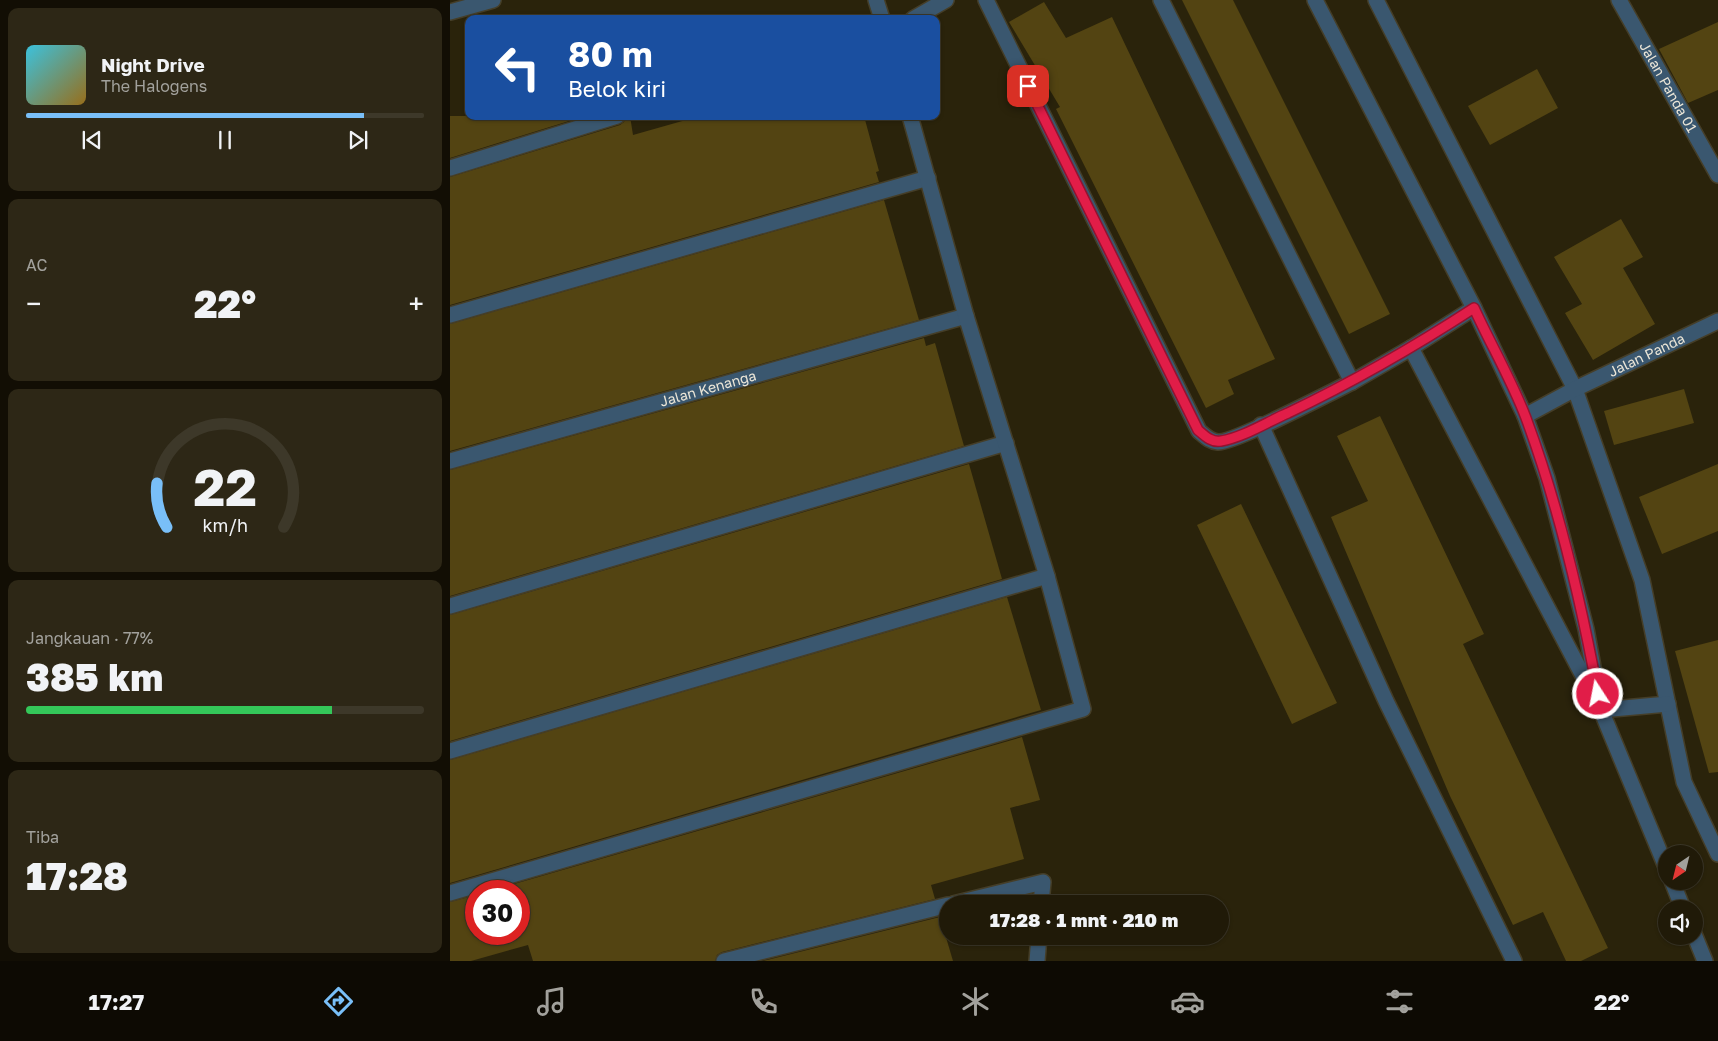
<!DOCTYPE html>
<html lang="id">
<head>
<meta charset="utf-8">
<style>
  body { margin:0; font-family:"Golos Text",sans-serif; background:#2d2716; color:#f1f3f6; height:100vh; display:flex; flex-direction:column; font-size:19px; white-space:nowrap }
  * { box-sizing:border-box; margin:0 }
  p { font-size:16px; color:#a2a19c }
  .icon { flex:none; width:28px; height:28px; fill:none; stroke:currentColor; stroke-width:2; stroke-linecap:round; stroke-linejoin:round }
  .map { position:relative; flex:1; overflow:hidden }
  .side { display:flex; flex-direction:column; gap:8px; padding:8px; background:#120e04; width:450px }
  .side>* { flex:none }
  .banner { position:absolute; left:15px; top:15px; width:475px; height:105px; border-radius:10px; box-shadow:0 1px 4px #0004,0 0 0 1px #3d3829; background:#1a4fa0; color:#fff; overflow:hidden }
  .needle { width:32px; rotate:215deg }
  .fabs { position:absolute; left:1208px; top:845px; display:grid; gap:10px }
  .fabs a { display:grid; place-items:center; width:45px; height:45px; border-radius:50%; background:#201a08; box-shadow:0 1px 4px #0004,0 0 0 1px #3d3829; font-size:25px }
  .speed { position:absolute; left:15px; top:880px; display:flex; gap:10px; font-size:25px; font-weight:700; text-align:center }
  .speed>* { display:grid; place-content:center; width:65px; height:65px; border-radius:50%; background:#201a08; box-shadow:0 1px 4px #0004,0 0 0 1px #3d3829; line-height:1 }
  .speed .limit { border:8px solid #d22; background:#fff; color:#111 }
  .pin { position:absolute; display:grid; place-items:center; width:42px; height:42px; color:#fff; margin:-21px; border-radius:10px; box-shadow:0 2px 8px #0006 }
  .me { position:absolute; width:55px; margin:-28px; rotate:349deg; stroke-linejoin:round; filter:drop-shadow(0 0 4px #0008) }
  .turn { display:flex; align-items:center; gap:18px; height:105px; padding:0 20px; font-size:22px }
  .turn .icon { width:65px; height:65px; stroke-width:2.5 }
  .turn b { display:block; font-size:35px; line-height:42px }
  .big { font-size:38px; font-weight:800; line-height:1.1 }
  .side .card { flex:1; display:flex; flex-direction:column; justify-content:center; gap:8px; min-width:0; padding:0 18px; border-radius:10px; background:#2d2716 }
  .side .dial { align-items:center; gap:0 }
  .dial svg { height:130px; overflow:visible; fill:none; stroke:#3d3829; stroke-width:7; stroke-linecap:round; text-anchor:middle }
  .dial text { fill:#f1f3f6; stroke:none }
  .song { display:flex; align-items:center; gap:15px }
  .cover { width:60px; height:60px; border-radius:8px; background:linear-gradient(135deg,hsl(190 70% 55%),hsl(40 70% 35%)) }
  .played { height:5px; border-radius:2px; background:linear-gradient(90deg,#79bff8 85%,#3d3829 85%) }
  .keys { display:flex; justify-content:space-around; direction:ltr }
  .heat { display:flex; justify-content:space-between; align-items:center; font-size:28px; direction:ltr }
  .charge { height:8px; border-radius:4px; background:linear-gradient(90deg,#34c759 77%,#3d3829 0) }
  .trip { position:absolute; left:489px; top:895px; width:290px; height:50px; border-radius:25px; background:#201a08; box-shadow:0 1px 4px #0004,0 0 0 1px #3d3829; font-weight:800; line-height:50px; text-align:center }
  .tabs { display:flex; height:80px; justify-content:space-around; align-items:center; background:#0d0a03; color:#a2a19c }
  .tabs .icon { width:35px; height:35px }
  .tabs .selected { color:#79bff8 }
  .tabs b { font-size:22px; color:#f1f3f6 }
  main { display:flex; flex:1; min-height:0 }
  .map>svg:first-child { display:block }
</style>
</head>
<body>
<main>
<section class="side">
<div class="card">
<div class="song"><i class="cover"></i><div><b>Night Drive</b><p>The Halogens</p></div></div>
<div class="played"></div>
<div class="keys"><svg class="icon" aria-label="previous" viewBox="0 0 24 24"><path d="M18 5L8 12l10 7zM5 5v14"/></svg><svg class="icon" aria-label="pause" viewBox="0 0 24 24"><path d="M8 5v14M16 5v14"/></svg><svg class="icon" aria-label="next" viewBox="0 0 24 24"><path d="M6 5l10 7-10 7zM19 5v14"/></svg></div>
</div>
<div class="card"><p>AC</p>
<div class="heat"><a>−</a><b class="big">22°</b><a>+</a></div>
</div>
<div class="card dial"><svg viewBox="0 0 100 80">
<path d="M14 69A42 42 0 1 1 86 69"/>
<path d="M14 69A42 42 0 0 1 8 42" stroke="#79bff8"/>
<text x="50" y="56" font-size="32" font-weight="700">22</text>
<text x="50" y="72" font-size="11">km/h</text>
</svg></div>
<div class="card"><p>Jangkauan · 77%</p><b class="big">385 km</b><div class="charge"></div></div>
<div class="card"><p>Tiba</p><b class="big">17:28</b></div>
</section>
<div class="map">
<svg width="1268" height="961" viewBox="0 0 1268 961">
  <rect width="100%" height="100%" fill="#2a230b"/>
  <!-- building -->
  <g fill="#534412">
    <path d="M732,0H783L940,314L899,334Z"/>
    <path d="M594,2L616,38L662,17L825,359L778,380L784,394L756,408L606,109L610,107L559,22Z"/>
    <path d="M1268,22V90L1238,103L1209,49Z"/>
    <path d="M1087,69L1108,108L1040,145L1018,106Z"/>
    <path d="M0,116H135L0,158Z"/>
    <path d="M176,116H180L183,135L250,116H414L429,171L426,172L429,182L0,305V177L170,125L174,122Z"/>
    <path d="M434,200L469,320L0,451V324Z"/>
    <path d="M1171,219L1193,257L1173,268L1205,324L1143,360L1115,313L1132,304L1104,257Z"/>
    <path d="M474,338L476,346L485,343L514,446L0,596V470Z"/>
    <path d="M1234,389L1244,423L1164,445L1154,411Z"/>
    <path d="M930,416L1034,634L1013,644L1158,948L1131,961H1116L1093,912L1063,925L1000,796L881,517L918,501L887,436Z"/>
    <path d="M519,464L552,579L0,741V615Z"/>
    <path d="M1268,464V531L1212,554L1189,497Z"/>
    <path d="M791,504L887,703L842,724L747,525Z"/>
    <path d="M557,597L591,710L0,883V760Z"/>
    <path d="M1268,640V772L1259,773L1225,651Z"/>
    <path d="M572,737L590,800L560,808L574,859L481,885L485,899L272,952L267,955L265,961H83L78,945L21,961H0V902L26,895V934H69V891H40Z"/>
    <path d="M490,917L503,961H313Z"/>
  </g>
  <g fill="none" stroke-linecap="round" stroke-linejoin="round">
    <!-- minor casing -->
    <g stroke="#453e28" stroke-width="18">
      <g id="minor">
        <path d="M426,0L432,19"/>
        <path d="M536,0L749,431C755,436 759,441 768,442C784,443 881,392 902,382L711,0"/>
        <path d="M865,0L1024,308L1075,416L1097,478L1136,629L1151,710L1216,867"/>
        <path d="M926,0L1125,389L1192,580L1234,782L1268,854"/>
        <path id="s1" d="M1169,0L1268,175"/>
        <path d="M0,12L43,0"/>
        <path d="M463,19L496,0"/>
        <path d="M0,168L167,116"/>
        <path d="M0,315L478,178"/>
        <path d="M961,348L1151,710L1218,704"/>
        <path d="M902,382L961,348L1024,308"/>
        <path id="s2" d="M1075,416L1125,389L1268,321"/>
        <path d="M811,425L936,701L1064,961"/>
        <path id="s3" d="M0,461L516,316"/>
        <path d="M0,606L556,443"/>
        <path d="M0,751L597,576"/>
        <path d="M1222,881L1233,909"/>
        <path d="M0,893L633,709L597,576L516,316L460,116"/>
        <path d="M503,904L593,882L591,904"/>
        <path d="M1244,934L1255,961"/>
        <path d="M274,961L498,905"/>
        <path d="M587,961L589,936"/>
      </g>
    </g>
    <!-- minor -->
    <use href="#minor" stroke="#3a576f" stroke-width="15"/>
  </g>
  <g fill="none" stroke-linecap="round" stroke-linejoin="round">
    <!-- route casing -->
    <g stroke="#92132f" stroke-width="12">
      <path id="route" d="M578,86L748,430C755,436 762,443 771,441C794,437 817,422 838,413C903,382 964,347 1024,308C1041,345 1062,381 1076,418C1109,507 1131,601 1148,694"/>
    </g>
    <!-- route -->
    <use href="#route" stroke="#e11d48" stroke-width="9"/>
  </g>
  <g text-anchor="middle" stroke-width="5" stroke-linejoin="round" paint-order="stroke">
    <!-- street labels -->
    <g font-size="14" fill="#ebe6d8" stroke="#201903">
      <text dy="5" stroke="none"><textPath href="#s1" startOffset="100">Jalan Panda 01</textPath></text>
      <text dy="5" stroke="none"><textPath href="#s2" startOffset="136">Jalan Panda</textPath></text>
      <text dy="5" stroke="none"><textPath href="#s3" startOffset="268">Jalan Kenanga</textPath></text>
    </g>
  </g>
</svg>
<div class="fabs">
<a><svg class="needle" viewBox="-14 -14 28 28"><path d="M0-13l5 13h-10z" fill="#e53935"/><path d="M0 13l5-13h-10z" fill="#a2a19c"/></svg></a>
<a><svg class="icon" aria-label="sound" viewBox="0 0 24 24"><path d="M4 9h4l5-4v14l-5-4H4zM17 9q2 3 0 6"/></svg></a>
</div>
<div class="speed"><div class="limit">30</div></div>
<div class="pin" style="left:578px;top:86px;background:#d93025"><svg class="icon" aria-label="arrive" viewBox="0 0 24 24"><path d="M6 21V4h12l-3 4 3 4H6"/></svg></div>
<svg class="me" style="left:1148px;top:694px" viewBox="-20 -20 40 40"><circle r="17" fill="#e11d48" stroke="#fff" stroke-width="3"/><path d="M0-11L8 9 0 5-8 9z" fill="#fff"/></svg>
<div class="trip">17:28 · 1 mnt · 210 m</div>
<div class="banner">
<div class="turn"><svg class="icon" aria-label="left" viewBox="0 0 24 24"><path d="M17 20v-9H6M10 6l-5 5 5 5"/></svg><div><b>80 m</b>Belok kiri</div></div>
</div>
</div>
</main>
<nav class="tabs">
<b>17:27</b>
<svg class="icon selected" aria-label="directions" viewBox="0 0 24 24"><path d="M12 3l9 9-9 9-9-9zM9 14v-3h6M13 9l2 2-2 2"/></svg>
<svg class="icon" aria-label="music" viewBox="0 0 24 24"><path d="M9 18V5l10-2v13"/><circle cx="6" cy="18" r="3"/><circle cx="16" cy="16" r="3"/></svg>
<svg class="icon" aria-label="phone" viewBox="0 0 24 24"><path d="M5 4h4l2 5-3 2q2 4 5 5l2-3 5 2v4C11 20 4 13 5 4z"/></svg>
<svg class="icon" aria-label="climate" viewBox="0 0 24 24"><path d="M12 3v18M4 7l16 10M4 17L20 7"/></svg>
<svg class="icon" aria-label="car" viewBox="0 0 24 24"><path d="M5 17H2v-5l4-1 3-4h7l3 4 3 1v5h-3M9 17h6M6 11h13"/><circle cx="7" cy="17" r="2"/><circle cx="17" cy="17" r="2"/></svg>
<svg class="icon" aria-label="filters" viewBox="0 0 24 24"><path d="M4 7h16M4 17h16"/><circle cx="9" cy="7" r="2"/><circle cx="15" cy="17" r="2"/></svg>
<b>22°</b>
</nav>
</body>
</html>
